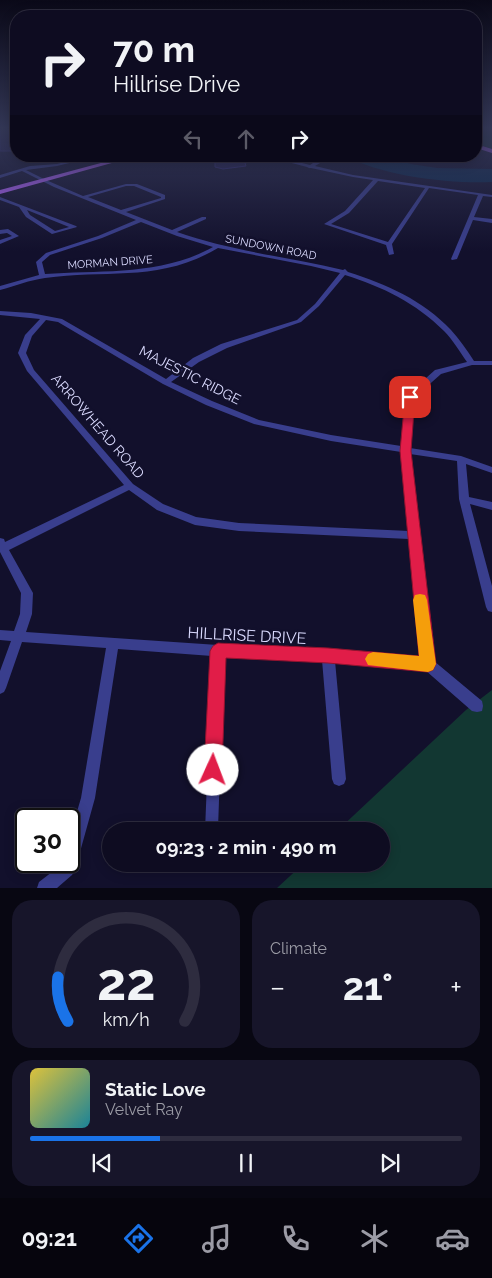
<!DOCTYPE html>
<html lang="en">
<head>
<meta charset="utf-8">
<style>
  body { margin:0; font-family:Raleway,sans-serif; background:#17152a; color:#f1f3f6; height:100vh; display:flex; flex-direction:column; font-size:19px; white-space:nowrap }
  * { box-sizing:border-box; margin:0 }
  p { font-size:16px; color:#9b9ba5 }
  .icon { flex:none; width:28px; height:28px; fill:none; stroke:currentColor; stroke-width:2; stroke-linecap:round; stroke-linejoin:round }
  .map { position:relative; height:888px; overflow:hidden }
  .sheet { display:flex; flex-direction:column; gap:12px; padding:12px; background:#080712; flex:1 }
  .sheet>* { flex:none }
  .hud { position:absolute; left:10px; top:10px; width:472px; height:152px; border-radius:20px; box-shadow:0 2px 12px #0003,0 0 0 1px #2e2c3f; background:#0e0c21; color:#f1f3f6; overflow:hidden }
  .speed { position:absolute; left:15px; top:808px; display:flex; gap:10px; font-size:25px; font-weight:700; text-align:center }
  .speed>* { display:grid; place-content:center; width:65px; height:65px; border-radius:50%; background:#0e0c21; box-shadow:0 2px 12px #0003,0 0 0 1px #2e2c3f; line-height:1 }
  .speed .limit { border:2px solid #111; border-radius:8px; background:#fff; color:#111 }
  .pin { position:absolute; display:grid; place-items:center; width:42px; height:42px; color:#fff; margin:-21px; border-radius:10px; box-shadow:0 2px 8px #0006 }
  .me { position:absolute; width:55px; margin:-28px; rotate:2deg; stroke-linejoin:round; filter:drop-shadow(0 0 4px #0008) }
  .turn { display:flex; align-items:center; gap:18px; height:105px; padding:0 20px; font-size:22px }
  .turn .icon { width:65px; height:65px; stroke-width:2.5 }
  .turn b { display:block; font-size:35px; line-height:42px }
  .lanes { display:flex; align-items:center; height:48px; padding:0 20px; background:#0003; justify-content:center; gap:25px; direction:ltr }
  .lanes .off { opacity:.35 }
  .big { font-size:38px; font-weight:700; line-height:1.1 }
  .sheet .tile { flex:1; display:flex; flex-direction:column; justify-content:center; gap:8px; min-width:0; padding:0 18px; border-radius:20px; background:#17152a }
  .sheet .dial { align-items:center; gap:0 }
  .dial svg { height:130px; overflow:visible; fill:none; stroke:#2e2c3f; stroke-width:7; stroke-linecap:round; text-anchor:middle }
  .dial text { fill:#f1f3f6; stroke:none }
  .song { display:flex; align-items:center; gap:15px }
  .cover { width:60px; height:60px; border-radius:8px; background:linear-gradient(135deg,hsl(50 70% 55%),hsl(190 70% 35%)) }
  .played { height:5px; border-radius:2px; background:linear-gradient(90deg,#1a73e8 30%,#2e2c3f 30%) }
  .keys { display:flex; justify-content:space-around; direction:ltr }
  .heat { display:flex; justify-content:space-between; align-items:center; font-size:28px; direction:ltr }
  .sheet .tiles { flex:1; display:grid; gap:12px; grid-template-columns:1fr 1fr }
  .tile:last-child { grid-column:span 2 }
  .trip { position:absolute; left:102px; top:822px; width:288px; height:50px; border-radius:25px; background:#0e0c21; box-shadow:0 2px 12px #0003,0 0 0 1px #2e2c3f; font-weight:700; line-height:50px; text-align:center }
  .menu { display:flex; height:80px; justify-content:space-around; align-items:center; background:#06050d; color:#9b9ba5 }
  .menu .icon { width:35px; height:35px }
  .menu .active { color:#1a73e8 }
  .menu b { font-size:22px; color:#f1f3f6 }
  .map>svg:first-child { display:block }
</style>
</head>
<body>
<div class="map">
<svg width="492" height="888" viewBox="0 0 492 888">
  <rect width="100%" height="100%" fill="#12102c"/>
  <!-- green -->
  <g fill="#123732">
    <path d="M476,127H492V149L476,143Z"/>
    <path d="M492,690V888H277L303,864H381V831H337L466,710Z"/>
  </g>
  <!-- water -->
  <path fill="#08284d" d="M345,156H386L411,164L437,168L492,169V182C449,184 383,176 345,156Z"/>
  <!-- building -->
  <g fill="#201b4e" stroke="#332c7b">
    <rect x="0" y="127" width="16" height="24"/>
    <path d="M215,156L247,157L250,162L245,163L246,166L223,169L215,167Z"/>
  </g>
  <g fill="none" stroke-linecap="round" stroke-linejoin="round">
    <!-- minor -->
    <g fill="#393e8d" fill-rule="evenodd">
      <path d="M89,156H98L57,166L26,170L46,180L83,196L126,184H137L165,195V199L126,212L172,230L202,217H206V219L177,232C231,251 288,257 343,270L345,269L348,272C386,284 423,300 451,330C459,339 467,350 474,361H492V365H472L441,374L414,398L410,448L461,456L492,467V473L466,464L469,497L492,502V510L470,504L492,586V612L488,611L486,607L459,499L457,461L410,454L434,661L482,701L483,706L482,711L477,712L472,711L425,670L335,661L346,779L344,784L339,786L334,784L332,779L322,660L224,657L218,829L217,831H205L212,656L118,649L95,798L75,870L72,875L57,888H37L39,882L61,865L62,861H69V839L81,798L106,648L22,642L6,688L4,692L0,694V671L11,641L0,640V630L14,631L20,614L21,593L0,552V538L4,539L5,542L124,485L27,371L18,353L25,335L40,319L0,315V311L31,313L62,319L166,379L193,358L221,344L297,320L315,304L340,273L311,266L218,248C159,283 108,269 45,278C30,280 15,286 0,290V286L39,275L36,262L46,253L98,236L136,220L54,187L22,171L0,178V175L30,166L57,164ZM126,186H134L161,197V198L121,210L88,197ZM141,222L177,236L213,247C161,276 101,270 45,274L42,262L50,255L102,238ZM345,275C383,287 416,303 444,331C453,340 460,352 467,362L435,370L407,395L401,446L331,435L259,420L212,401L171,382L199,362L227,348L301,322L319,306ZM46,320L58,322L163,384L206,405L254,424L331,441L401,452L409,531L239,523L196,517L163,504L133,484L34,370L26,353L32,336ZM129,490L157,510L195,525L239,531L409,539L421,658L328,649L218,645L26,632L32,614L33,593L9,550Z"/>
      <path d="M265,156H274L310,165L316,161L318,156H322L320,163L315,166L353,175L492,195V197L483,196L474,217L492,219V223L473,220L457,259L452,260L451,259L478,195L429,188L392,244L394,254L389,255L386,245L324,224L345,211L373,180L353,177L311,168H309L307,167ZM378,181L425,188L388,242L331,224L349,213Z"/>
      <path d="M0,197L76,226L77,227L52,234L26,217L19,207L0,200ZM27,210L69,227L55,231L30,215Z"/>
      <path d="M8,229L19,236L0,244V240L12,236L7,233L0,234V230Z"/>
    </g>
    <!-- major -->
    <g fill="#b462ff" fill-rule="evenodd">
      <path d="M476,144L492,149V153L476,148Z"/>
      <path d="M127,156H137L0,194V190Z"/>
    </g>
  </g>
  <!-- sky -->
  <linearGradient id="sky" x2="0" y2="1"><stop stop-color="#0a0918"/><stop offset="0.51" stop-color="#333756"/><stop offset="1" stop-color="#333756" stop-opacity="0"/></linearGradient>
  <rect width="492" height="251" fill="url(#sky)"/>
  <!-- route -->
  <path fill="#e11d48" stroke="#92132f" d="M410,394L415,397L411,451L436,664L433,670L428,672L328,663L226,658L222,770L220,776L213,779L207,776L204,770L210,651L213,646L218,643L328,648L419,656L400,451L405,397Z"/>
  <!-- slow -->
  <path fill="#f59e0b" d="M420,594L425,595L427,600L436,664L433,670L428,672L368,665L365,659L368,654L373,652L419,656L413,600L415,595Z"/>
  <g text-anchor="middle" stroke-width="5" stroke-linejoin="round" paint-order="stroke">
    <!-- far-street labels -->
    <g font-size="11" fill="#dbdbff" stroke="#12102c">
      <text transform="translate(271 247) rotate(11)" y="4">SUNDOWN ROAD</text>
      <text transform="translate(110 262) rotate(-4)" y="4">MORMAN DRIVE</text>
    </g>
    <!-- street labels -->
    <g font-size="14" fill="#dbdbff" stroke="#12102c">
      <text transform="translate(190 375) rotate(27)" y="5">MAJESTIC RIDGE</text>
      <text transform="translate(98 426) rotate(49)" y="5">ARROWHEAD ROAD</text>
    </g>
    <!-- near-street labels -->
    <g font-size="16" fill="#dbdbff" stroke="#12102c">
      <text transform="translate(247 635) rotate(3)" y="6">HILLRISE DRIVE</text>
    </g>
  </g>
</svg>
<div class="speed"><div class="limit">30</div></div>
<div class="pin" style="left:410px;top:397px;background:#d93025"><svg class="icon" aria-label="arrive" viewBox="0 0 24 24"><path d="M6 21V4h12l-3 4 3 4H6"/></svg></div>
<svg class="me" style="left:213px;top:770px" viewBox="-20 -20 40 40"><circle r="19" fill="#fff"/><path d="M0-13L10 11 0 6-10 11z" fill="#e11d48"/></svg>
<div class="trip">09:23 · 2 min · 490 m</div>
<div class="hud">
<div class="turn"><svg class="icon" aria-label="right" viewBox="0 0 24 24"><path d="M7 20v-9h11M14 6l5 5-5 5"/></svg><div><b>70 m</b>Hillrise Drive</div></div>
<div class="lanes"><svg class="icon off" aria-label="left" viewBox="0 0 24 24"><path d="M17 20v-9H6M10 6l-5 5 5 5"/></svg><svg class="icon off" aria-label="ahead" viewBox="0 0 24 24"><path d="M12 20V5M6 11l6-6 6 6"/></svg><svg class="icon" aria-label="right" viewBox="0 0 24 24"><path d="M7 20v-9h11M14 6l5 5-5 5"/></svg></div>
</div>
</div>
<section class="sheet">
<div class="tiles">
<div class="tile dial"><svg viewBox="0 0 100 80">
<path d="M14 69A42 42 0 1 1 86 69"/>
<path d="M14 69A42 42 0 0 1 8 42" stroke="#1a73e8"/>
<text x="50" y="56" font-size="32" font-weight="700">22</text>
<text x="50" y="72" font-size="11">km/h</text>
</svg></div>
<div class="tile"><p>Climate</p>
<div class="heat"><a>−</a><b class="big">21°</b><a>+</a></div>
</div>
<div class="tile">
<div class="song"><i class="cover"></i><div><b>Static Love</b><p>Velvet Ray</p></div></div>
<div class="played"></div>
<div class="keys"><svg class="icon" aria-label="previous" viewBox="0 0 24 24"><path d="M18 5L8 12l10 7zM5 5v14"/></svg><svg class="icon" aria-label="pause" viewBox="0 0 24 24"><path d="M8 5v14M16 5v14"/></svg><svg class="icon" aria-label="next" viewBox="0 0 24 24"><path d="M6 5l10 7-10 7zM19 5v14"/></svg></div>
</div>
</div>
</section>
<nav class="menu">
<b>09:21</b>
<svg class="icon active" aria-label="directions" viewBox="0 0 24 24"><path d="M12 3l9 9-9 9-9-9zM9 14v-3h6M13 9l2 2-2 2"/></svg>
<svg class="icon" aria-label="music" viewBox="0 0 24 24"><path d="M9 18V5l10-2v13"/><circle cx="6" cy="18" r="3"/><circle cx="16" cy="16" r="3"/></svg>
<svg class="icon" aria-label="phone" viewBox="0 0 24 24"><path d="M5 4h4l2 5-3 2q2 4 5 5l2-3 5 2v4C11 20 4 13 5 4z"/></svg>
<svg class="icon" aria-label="climate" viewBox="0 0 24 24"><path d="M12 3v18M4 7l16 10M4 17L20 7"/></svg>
<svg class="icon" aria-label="car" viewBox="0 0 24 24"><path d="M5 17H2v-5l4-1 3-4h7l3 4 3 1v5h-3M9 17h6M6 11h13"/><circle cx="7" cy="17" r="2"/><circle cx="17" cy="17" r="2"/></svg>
</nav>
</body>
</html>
